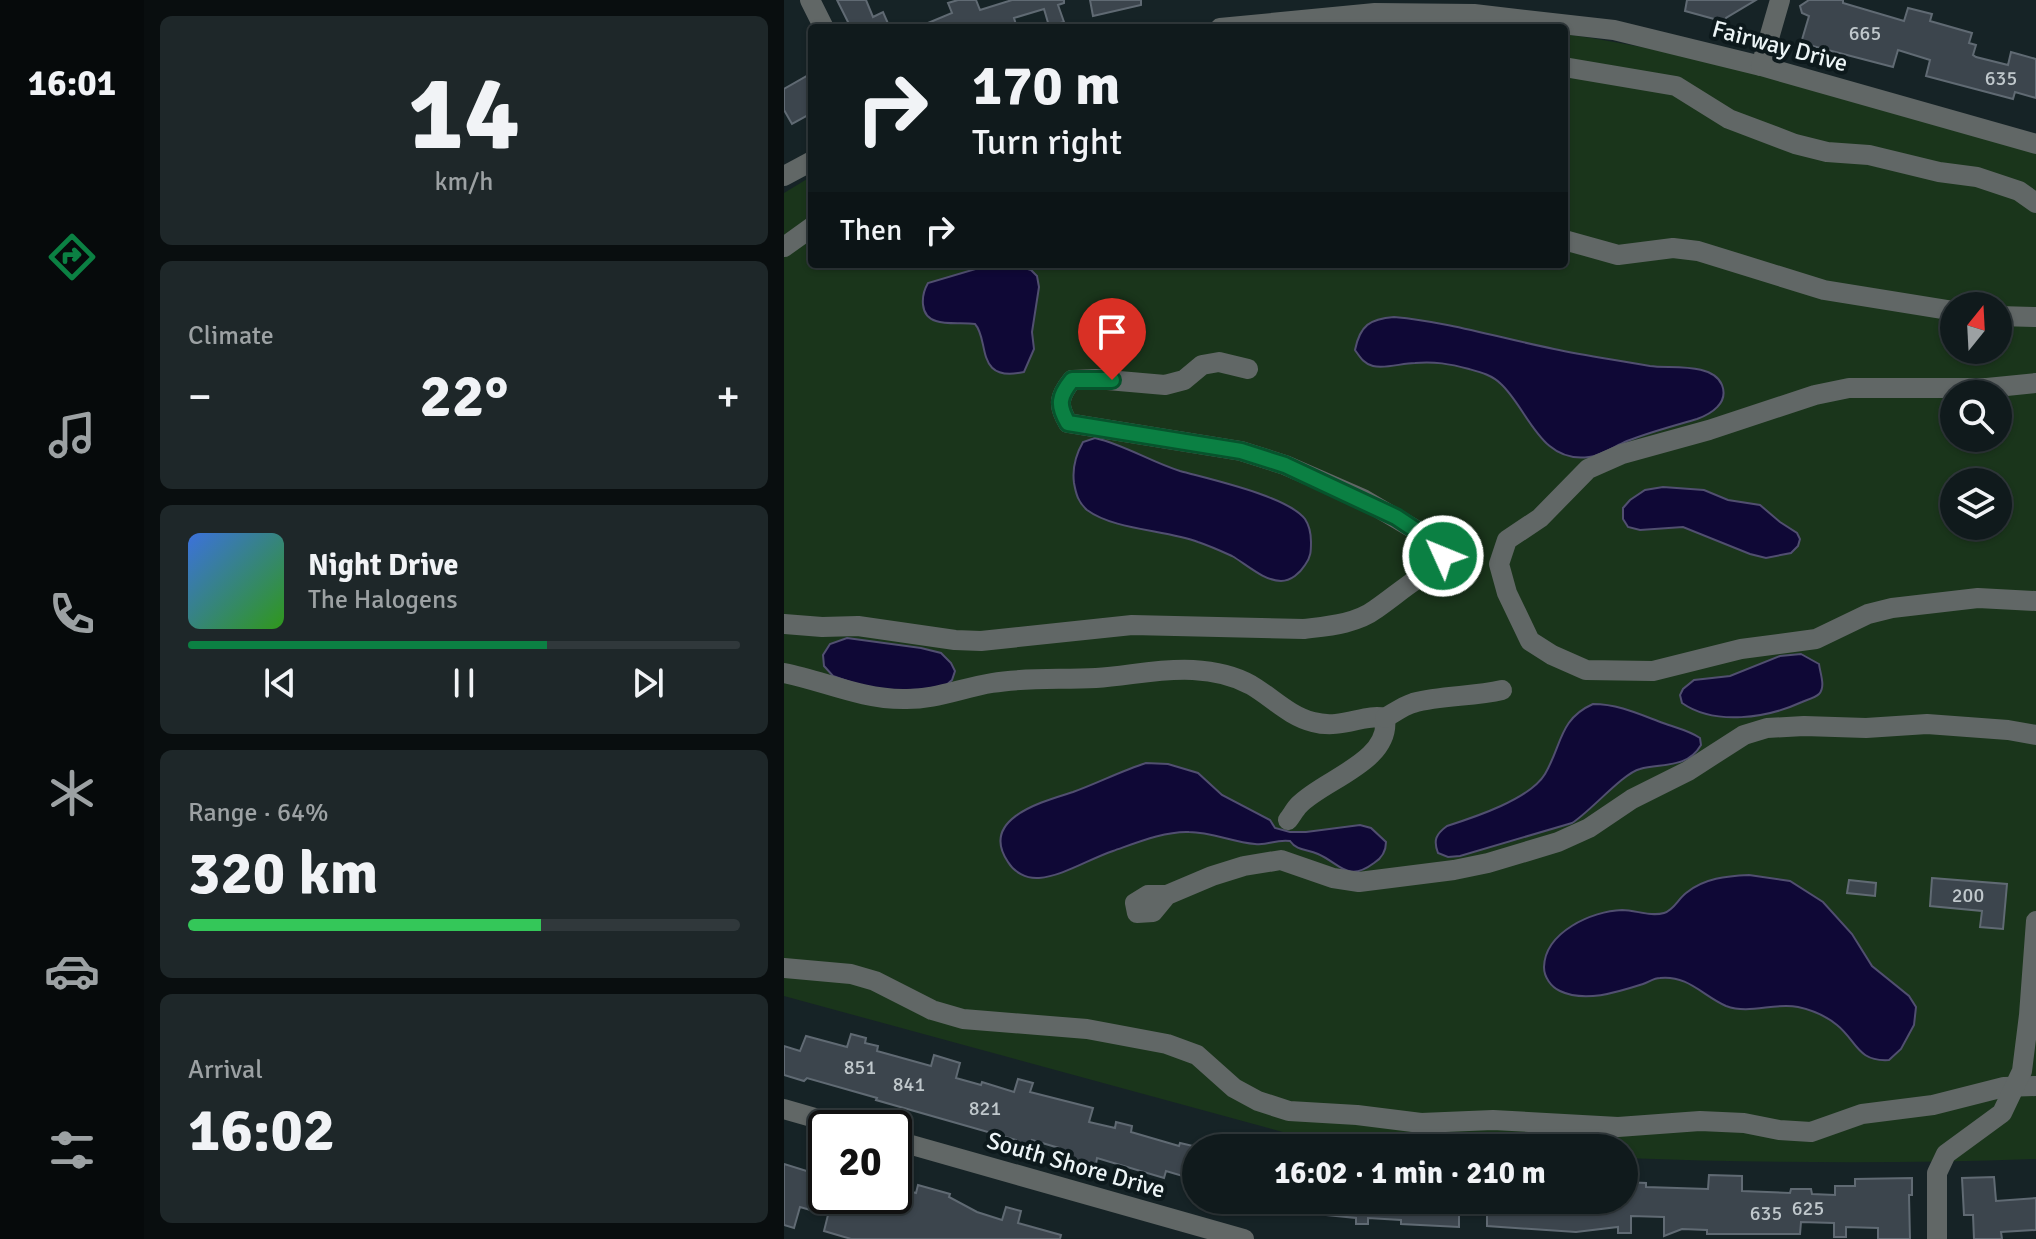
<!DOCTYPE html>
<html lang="en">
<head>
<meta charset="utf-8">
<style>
  body { margin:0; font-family:Signika,sans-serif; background:#1e2729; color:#f1f3f6; height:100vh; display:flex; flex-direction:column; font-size:30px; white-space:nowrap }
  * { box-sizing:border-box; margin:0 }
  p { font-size:26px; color:#9ca1a3 }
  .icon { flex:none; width:44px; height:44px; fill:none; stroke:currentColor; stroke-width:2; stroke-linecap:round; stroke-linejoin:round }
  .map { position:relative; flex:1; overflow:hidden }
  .panel { display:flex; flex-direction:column; gap:16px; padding:16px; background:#090e0f; width:640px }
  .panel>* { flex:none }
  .hud { position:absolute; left:24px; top:24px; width:760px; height:244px; border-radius:8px; box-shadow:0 2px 6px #0004,0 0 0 2px #30383b; background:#101a1c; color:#f1f3f6; overflow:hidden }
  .needle { width:52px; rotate:18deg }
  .buttons { position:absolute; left:1156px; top:292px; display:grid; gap:16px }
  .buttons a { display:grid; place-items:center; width:72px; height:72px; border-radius:50%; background:#101a1c; box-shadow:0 2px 6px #0004,0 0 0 2px #30383b; font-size:40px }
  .speed { position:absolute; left:24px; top:1110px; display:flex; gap:16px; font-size:40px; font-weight:700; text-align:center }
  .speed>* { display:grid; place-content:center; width:104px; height:104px; border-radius:50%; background:#101a1c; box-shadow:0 2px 6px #0004,0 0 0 2px #30383b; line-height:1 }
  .speed .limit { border:4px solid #111; border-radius:12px; background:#fff; color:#111 }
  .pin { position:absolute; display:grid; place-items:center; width:68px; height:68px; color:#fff; margin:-82px -34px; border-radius:50% 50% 50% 0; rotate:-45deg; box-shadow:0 0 8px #0007 }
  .pin .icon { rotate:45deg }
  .me { position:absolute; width:88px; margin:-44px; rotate:314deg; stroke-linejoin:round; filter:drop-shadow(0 0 6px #0008) }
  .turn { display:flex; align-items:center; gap:28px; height:168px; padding:0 32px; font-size:36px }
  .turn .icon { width:104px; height:104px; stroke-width:2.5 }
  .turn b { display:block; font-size:56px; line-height:68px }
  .then { display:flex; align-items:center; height:76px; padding:0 32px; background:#0003; gap:16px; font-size:30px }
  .big { font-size:60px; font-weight:700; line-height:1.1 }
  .panel .card { flex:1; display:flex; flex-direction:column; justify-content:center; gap:12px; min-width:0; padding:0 28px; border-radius:12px; background:#1e2729 }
  .panel .dial { align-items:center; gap:0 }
  .dial b { font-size:104px; line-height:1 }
  .song { display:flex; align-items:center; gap:24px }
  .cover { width:96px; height:96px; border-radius:12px; background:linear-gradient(135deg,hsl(220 70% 55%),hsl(110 70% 35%)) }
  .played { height:8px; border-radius:4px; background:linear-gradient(90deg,#0b8043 65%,#30383b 65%) }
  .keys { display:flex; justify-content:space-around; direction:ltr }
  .heat { display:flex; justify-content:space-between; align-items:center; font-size:44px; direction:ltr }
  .charge { height:12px; border-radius:6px; background:linear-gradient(90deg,#34c759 64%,#30383b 0) }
  .trip { position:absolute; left:398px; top:1134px; width:456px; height:80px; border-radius:40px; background:#101a1c; box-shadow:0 2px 6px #0004,0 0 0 2px #30383b; font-weight:700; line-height:80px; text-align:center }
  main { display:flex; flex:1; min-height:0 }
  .dock { display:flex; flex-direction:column; width:144px; justify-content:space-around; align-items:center; background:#060a0b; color:#9ca1a3 }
  .dock .icon { width:56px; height:56px }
  .dock .active { color:#0b8043 }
  .dock b { font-size:36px; color:#f1f3f6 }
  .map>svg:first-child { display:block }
</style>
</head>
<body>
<main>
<nav class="dock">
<b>16:01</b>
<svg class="icon active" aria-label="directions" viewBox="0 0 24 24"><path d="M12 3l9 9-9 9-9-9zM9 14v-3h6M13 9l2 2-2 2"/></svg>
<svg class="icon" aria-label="music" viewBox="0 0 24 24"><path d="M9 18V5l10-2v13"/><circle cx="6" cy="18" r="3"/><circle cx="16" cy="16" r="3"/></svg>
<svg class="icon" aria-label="phone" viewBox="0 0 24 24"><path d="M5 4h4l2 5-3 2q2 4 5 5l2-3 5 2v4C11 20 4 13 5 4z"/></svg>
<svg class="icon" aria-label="climate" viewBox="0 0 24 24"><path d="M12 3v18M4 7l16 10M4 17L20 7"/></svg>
<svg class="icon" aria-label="car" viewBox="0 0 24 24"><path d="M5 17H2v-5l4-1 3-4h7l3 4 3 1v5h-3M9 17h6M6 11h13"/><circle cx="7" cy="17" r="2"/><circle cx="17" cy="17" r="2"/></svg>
<svg class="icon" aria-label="filters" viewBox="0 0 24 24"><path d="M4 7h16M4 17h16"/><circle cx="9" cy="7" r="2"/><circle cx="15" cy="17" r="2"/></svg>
</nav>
<section class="panel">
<div class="card dial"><b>14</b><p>km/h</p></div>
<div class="card"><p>Climate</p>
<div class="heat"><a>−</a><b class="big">22°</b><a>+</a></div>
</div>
<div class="card">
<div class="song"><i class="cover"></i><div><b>Night Drive</b><p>The Halogens</p></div></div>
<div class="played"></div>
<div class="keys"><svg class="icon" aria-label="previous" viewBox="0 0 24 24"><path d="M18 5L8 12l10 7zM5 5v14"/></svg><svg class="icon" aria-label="pause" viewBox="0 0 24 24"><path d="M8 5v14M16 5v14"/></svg><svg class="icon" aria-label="next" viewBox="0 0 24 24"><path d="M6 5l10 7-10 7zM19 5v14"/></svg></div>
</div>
<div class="card"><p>Range · 64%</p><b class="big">320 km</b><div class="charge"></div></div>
<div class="card"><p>Arrival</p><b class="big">16:02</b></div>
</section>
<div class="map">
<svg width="1252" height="1239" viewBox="0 0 1252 1239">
  <rect width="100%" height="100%" fill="#162326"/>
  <!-- green -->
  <path fill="#1a351b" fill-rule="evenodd" d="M780,34C940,56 1097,110 1252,153V1159C1115,1164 977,1163 840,1158V1148H654L521,1138L0,996V193L28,176V264H780ZM1170,306H1214V350H1170ZM1170,394H1214V438H1170ZM1170,482H1214V526H1170Z"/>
  <!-- water -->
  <g fill="#0f0836" stroke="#514f70" stroke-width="2">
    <path d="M205,265L237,267L247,270L253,276L255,287L248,332L250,349L240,372C190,383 206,340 191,324C179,322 164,325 152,321C135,316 137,295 144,283Z"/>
    <path d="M610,317C665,322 716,338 770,349C802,356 834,360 866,366C886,369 929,362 938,385C945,403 927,414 913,419C889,426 866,432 843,441C831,446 817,456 805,457C756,464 744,409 717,384C708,375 696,372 685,369C666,364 650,361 631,363C618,363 602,369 589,366C580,364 576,357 571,350C576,325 586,319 610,317Z"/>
    <path d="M311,438C341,445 367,462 396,471C425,479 503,496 521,519C525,525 527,534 527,542C527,551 527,557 521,565C516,573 507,581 497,581C480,581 462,564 448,556C437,551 426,546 414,542C382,530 330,530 303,510C294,502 292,494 290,483C288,468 291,456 299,442Z"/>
    <path d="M879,487L920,490L944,500L976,505L996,522L1013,533L1016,539L1014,546L1007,553L982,558L966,554L899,527L856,530L844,527L839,519V508L846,500L861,490Z"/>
    <path d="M63,638L137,648L157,653L167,663L171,671L168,680L159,688L94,692L49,676L40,666L39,655L46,644Z"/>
    <path d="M1017,654L1035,664C1036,673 1042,687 1035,694C1031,698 1022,700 1018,702C983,718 931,726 898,703L896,695L899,689L910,680L946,676L996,656Z"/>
    <path d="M809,704C834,704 855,714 879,723C892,728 904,730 916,738L917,745C903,769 878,763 856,769C839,773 806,812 788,823L676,856L664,857L654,853C649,840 652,834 663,826C691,817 746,799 761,774C778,745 775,719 809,704Z"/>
    <path d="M362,763L384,764L414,773L438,795L486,820L491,828L506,832H522L576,825L587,828L602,842C602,851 598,858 590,863C563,883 557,864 534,854C523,849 513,851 506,841C491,839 484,846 471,844C449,842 427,832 405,832C381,831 352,843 329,851C305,859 279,876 255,878C242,879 230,872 224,862C194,818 261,801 289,792C314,783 337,771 362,763Z"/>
    <path d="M965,875L1006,881L1039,902L1068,934L1088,966L1125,996L1132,1007L1130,1025L1117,1049L1105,1060C1073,1062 1073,1041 1053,1025C1042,1016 1028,1010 1014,1007C990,1002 966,1015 942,1006C919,996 904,975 876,978C870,978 865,982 859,984C834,992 801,1003 776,991C767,987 760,977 760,967C761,932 808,911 838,910C852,910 866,917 880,913C890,910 894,899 902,893C920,878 943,876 965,875Z"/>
  </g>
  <!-- building -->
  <g fill="#3c454d" stroke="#606a73" stroke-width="2">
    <path d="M53,0H82L89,17L99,12L106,28H63L66,26Z"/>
    <path d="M174,0H192L196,10L228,0H280V3L274,5L280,22L265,26L260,9L230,18L233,28H132L168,13L164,3Z"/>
    <path d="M306,0H357V5L309,16Z"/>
    <path d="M903,0H972L942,18L941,22L901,11Z"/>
    <path d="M1025,0H1059V3L1120,21L1124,8L1148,14L1146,21L1188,33L1185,43L1192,45L1189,55L1192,57L1224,65L1227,52L1252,59V98L1231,92L1229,99L1142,76L1146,60L1114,50L1109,67L1017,43L1025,16L1018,13L1016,6Z"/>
    <path d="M28,73V113L8,124L0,110V89Z"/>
    <path d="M1148,878L1223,884L1219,929L1196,927L1198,911L1146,906Z"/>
    <path d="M1065,880L1092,883L1091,896L1063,893Z"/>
    <path d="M67,1034L82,1038L81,1043L94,1046L93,1051L147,1066L150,1055L176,1063L172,1078L197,1085L198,1082L230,1092L234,1079L249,1083L246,1092L309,1108L305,1122L331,1128L332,1122L348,1126L347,1132L395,1146L396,1143L409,1146L408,1152L412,1153V1180L382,1171L380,1178L313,1158L312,1164L294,1160L273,1154L275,1148L248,1140L246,1147L232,1142V1140L92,1100L93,1098L23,1078L20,1081L0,1075V1046L16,1051L22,1036L63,1047Z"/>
    <path d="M0,1164L42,1177V1196H110V1187L132,1193L134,1185L166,1194L165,1197L193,1212L218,1220L222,1207L237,1211L234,1223L277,1235L276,1239H67L40,1231L44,1215L16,1207L10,1228L0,1225Z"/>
    <path d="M925,1175L958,1176V1191L1006,1193L1007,1189H1027L1028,1194L1051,1195V1186H1071V1179L1128,1178V1195H1125L1126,1239H1094V1228L1062,1227V1237H1050V1223L1017,1222L1016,1234H923V1230L898,1229L880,1236V1217L847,1216V1233H834V1227L792,1232L703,1226V1213H675V1227L617,1224V1220L584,1218V1224H572V1218L523,1213L524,1200H840V1182L862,1183V1187L924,1189Z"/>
    <path d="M1210,1177L1212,1201L1252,1198V1230L1217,1232L1218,1239H1190L1189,1215H1180L1178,1178Z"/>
  </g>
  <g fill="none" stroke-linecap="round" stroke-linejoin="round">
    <!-- minor -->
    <g stroke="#616766" stroke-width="20">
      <path d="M26,0L40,28"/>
      <path d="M436,28L591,13L690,14L830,30L977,66L1252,144"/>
      <path d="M977,66L996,0"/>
      <path d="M780,67L892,86L945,119L1011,144L1043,152L1085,155L1155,172L1193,177L1235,191L1252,203"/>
      <path d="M0,176L28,161"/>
      <path d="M780,240L834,255L889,248L914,251L1040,290L1170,311"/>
      <path d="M0,247L28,227"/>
      <path d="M1214,316L1252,317"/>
      <path d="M1252,383L1203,388H1065L1031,395L925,430L838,454L804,469L756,518L723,540L715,564L723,593L746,641L768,655L802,670L869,671L957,649L1032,639L1084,614L1108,608L1194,598L1252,601"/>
      <path d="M0,624L38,627L74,626L171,640L197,641L348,625L520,629C544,626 572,624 592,609C615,593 629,579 655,567L659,556L654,545L637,533L579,499L501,465L457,451L284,423C273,405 275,396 288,380L312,379L381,385L400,380L418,365L435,362L464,369"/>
      <path d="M0,673C40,681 77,699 119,699C151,700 177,688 208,683C243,677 277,680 312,678C344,676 376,668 409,670C429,671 449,675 467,685C489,698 505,716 529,722C558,730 581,713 601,718C607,762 540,779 515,805C511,809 508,815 504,820"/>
      <path d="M601,718C610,713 619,706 629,703C658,695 689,697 718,690"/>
      <path d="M383,895L369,912L353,913L351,903L364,895H383L428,876L460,866L497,860L549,878L575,882L670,870L704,863L774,842L805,828L848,799L904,771L960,735L983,728L1020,726L1082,728L1143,724L1224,730L1252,735"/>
      <path d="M0,968L67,974L91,981L148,1010L179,1019L303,1029L383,1044L413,1055L450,1088L474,1101L505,1111L573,1115L637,1123L709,1120L834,1127L916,1121L960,1123L995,1130L1027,1132L1078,1114L1149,1105L1220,1087L1252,1086"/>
      <path d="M0,1109L66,1128"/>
      <path d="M110,1140L460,1239"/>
      <path d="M1153,1239V1173L1162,1154L1218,1113L1238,1071L1245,1015L1252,921"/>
    </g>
  </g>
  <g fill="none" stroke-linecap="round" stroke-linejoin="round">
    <!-- route casing -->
    <g stroke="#07532c" stroke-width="20">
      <path id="route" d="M328,380H288C275,396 273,405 284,423L457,451L501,465L612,517L654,545L659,556"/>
    </g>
    <!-- route -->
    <use href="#route" stroke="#0b8043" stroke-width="14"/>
  </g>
  <g text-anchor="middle" stroke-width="8" stroke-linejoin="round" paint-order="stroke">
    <!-- number labels -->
    <g font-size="20" fill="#c0c8cc">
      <text x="1081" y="40">665</text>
      <text x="1217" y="85">635</text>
      <text x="1184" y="902">200</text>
      <text x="76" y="1074">851</text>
      <text x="125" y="1091">841</text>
      <text x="201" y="1115">821</text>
      <text x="1024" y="1215">625</text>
      <text x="982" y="1220">635</text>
    </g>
    <!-- street labels -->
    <g font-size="24" fill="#ecf4f6" stroke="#0d191c">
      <text transform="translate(996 46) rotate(15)" y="8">Fairway Drive</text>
      <text transform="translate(292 1165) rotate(16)" y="8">South Shore Drive</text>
    </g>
  </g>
</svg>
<div class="buttons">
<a><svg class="needle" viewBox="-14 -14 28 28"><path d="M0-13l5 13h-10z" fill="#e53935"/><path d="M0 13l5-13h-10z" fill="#9ca1a3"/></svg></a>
<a><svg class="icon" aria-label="search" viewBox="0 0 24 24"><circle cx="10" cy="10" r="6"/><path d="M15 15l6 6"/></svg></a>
<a><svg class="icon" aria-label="layers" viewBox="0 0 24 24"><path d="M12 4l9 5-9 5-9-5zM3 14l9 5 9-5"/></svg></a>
</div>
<div class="speed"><div class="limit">20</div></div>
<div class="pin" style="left:328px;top:380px;background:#d93025"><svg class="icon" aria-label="arrive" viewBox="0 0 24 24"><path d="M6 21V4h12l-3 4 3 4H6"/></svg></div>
<svg class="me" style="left:659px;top:556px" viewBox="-20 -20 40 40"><circle r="17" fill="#0b8043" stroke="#fff" stroke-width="3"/><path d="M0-11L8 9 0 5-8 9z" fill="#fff"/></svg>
<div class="trip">16:02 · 1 min · 210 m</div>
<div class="hud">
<div class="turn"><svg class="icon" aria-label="right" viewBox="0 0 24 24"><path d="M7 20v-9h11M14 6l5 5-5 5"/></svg><div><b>170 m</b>Turn right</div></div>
<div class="then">Then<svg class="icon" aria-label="right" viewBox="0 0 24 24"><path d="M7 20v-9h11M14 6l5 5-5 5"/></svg></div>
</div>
</div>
</main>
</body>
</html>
